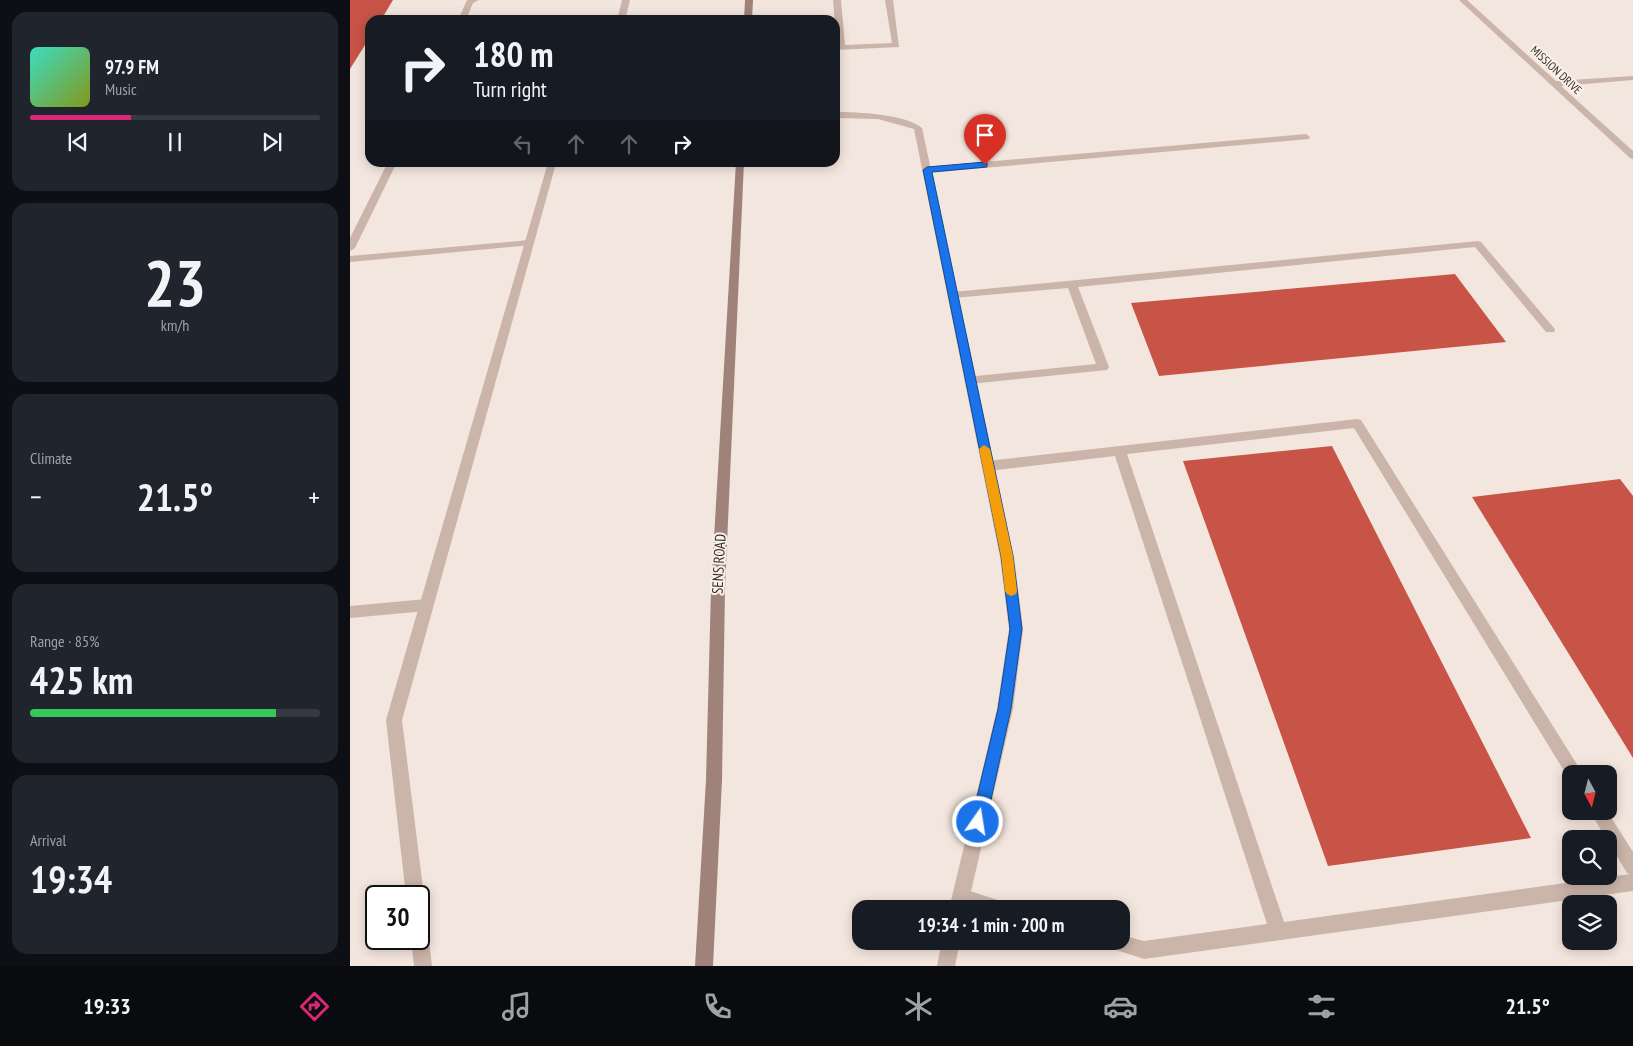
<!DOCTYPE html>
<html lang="en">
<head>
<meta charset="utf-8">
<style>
  body { margin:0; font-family:"PT Sans Narrow",sans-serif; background:#20242c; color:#f1f3f6; height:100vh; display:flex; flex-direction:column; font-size:19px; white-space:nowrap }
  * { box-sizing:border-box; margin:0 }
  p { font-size:16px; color:#9ea1a6 }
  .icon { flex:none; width:28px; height:28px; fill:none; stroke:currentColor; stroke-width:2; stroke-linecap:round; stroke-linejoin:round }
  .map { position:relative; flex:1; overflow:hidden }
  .panel { display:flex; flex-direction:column; gap:12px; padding:12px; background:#0d0f14; width:350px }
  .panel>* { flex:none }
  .banner { position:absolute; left:15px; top:15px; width:475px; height:152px; border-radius:15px; box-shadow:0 2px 12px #0003; background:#171b24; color:#f1f3f6; overflow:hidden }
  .needle { width:32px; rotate:173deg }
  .tools { position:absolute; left:1212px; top:765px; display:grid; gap:10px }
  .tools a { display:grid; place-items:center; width:55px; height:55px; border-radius:10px; background:#171b24; box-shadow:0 2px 12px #0003; font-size:25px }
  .speed { position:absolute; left:15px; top:885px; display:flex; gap:10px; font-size:25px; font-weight:700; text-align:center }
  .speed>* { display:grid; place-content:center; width:65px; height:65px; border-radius:50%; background:#171b24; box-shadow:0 2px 12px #0003; line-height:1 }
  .speed .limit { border:2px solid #111; border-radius:8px; background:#fff; color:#111 }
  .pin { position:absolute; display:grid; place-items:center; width:42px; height:42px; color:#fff; margin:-51px -21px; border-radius:50% 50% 50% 0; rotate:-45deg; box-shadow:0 0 5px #0007 }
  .pin .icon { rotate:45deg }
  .me { position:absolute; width:55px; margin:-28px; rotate:13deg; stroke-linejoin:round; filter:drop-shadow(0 0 4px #0008) }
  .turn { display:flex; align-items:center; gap:18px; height:105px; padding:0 25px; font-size:22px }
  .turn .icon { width:65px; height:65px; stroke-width:2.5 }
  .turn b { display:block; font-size:35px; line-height:42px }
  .lanes { display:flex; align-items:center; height:48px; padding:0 25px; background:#0003; justify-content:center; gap:25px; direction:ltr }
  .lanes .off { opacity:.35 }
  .big { font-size:38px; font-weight:600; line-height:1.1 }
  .panel .card { flex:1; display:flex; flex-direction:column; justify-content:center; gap:8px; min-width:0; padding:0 18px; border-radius:15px; background:#20242c }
  .panel .dial { align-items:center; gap:0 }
  .dial b { font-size:65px; line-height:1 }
  .song { display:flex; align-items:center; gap:15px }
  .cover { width:60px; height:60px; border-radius:8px; background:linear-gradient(135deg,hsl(170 70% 55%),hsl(70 70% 35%)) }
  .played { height:5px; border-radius:2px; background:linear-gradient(90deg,#db2777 35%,#363941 35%) }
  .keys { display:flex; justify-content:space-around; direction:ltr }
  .heat { display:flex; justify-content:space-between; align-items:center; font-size:28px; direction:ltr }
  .charge { height:8px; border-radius:4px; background:linear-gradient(90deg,#34c759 85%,#363941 0) }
  .trip { position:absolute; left:502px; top:900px; width:278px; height:50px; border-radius:15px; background:#171b24; box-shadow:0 2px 12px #0003; font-weight:600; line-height:50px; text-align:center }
  .dock { display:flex; height:80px; justify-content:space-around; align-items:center; background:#090b0e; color:#9ea1a6 }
  .dock .icon { width:35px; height:35px }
  .dock .on { color:#db2777 }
  .dock b { font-size:22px; color:#f1f3f6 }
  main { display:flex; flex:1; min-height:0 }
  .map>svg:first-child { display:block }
</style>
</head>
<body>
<main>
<section class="panel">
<div class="card">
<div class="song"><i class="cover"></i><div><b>97.9 FM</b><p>Music</p></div></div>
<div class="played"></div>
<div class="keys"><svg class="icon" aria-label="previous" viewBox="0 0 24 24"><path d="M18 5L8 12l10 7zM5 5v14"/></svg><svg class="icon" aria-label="pause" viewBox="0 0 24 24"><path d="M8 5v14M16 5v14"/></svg><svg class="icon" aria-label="next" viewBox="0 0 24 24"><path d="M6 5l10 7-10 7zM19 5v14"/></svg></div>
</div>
<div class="card dial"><b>23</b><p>km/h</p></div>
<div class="card"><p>Climate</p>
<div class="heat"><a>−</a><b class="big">21.5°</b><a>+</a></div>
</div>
<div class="card"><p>Range · 85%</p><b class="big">425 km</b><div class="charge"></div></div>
<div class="card"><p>Arrival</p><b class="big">19:34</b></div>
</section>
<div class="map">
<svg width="1283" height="966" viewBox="0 0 1283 966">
  <rect width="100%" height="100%" fill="#f3e6de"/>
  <!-- building -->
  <g fill="#c75447">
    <path d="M0,0H43L31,20H20V37L0,69Z"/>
    <path d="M1105,274L1156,342L809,376L781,303Z"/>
    <path d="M982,446L1181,838L978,866L833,461Z"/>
    <path d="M1270,479L1283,496V758L1122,497Z"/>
  </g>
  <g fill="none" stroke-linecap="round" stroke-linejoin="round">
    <!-- service -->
    <g fill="#cbb4a9" fill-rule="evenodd">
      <path d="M117,0H129L123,3L116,20H108Z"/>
      <path d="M272,0H280L275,20H267Z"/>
      <path d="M483,0H491L495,45L542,43L535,0H543L549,47L485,50V46H487Z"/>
      <path d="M956,134L960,137L959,139L577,173L573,170L577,167Z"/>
      <path d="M38,162H47L5,248L0,251V238Z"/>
      <path d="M179,240L184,243L182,245L0,262V256Z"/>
      <path d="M1128,241L1131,242L1204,328L1205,330L1204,332H1196L1125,247L728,287L759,367L757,370L620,384L614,380L616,377L746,364L718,288L603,298L598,295L603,292Z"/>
      <path d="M1007,419L1011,420L1233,774H1221V780L1219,779L1004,428L777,454L934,922L1280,874L1277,873L1259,843V839H1256L1240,811H1257L1283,852V891L794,959L757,947L754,941H771V935L794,941L917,924L765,456L638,471L634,469L632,466L634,463L638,461Z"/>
      <path d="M76,599L81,601L83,605L81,609L76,611L0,618V606Z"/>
      <path d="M611,888L657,903L660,909H621L605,903L602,897L605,891Z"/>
    </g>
    <!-- minor -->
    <g fill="#cbb4a9" fill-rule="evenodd">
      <path d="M1109,0H1117L1206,81L1283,76V80L1211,86L1283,151V159L1280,158Z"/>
      <path d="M485,112C507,112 555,114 572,128L664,557L673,629L663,709L617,909H599L647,709L659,629L650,557L564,129L528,119L485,118Z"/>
      <path d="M199,162H209L205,167L52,720L74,896L69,903V896H56L36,720L197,166Z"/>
      <path d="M69,922L75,925L78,931L82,966H64L61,939H69Z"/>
      <path d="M592,941H610L605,966H587Z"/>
    </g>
    <!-- secondary -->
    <g fill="#9f827a" fill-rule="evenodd">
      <path d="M395,0H403L402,20H394Z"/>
      <path d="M386,162H394L375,589L372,780L363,966H345L356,780L361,589Z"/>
    </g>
  </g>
  <!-- route -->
  <path fill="#1a73e8" stroke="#114b97" d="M635,162L637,163V167L582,172L663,556L672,629L661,709L636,822L634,827L628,829L623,827L621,822L648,709L660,629L651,556L573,170L577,167Z"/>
  <!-- slow -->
  <path fill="#f59e0b" d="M634,445L640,449L663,556L667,591L666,594L661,596L657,594L655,591L651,556L629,449Z"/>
  <g text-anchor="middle" stroke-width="4" stroke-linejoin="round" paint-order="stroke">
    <!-- far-street labels -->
    <g font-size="12" fill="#382c29" stroke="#faf1ea">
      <text transform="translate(1206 70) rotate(43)" y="4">MISSION DRIVE</text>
    </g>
    <!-- street labels -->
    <g font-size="15" fill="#382c29" stroke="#faf1ea">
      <text transform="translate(369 564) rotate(-87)" y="5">SENS ROAD</text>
    </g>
  </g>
</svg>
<div class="tools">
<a><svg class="needle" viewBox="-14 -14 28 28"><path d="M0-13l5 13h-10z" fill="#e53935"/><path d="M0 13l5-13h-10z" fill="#9ea1a6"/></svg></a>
<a><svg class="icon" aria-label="search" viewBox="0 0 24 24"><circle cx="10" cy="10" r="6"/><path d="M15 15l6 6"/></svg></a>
<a><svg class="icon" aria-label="layers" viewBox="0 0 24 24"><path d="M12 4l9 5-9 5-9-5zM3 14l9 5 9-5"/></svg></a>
</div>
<div class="speed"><div class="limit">30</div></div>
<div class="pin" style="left:635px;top:165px;background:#d93025"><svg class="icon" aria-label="arrive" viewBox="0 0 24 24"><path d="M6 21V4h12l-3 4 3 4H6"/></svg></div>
<svg class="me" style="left:628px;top:822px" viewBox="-20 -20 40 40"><circle r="17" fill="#1a73e8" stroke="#fff" stroke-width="3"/><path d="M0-11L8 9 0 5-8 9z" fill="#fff"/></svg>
<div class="trip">19:34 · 1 min · 200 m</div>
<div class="banner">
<div class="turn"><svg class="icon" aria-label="right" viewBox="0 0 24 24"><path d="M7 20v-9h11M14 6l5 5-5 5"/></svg><div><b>180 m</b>Turn right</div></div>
<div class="lanes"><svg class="icon off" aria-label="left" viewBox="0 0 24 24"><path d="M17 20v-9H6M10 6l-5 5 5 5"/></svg><svg class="icon off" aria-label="ahead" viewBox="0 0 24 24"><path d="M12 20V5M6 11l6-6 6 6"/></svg><svg class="icon off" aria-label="ahead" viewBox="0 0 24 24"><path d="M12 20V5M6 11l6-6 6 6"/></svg><svg class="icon" aria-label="right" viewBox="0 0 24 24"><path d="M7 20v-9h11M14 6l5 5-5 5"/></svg></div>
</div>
</div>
</main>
<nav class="dock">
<b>19:33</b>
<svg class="icon on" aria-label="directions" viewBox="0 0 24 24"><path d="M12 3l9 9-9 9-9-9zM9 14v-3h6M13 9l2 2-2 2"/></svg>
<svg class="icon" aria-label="music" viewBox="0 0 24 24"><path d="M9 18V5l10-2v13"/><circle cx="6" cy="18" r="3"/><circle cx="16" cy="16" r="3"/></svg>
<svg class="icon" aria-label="phone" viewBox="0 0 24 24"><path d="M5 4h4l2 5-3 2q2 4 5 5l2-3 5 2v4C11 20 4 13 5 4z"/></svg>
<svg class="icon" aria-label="climate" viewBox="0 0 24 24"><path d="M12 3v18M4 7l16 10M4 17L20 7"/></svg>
<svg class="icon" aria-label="car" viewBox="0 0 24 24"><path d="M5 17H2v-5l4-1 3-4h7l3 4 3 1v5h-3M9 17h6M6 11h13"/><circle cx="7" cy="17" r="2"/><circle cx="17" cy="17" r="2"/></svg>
<svg class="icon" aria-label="filters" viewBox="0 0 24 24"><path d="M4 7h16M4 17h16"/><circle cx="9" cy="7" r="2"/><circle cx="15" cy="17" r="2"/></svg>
<b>21.5°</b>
</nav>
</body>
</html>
